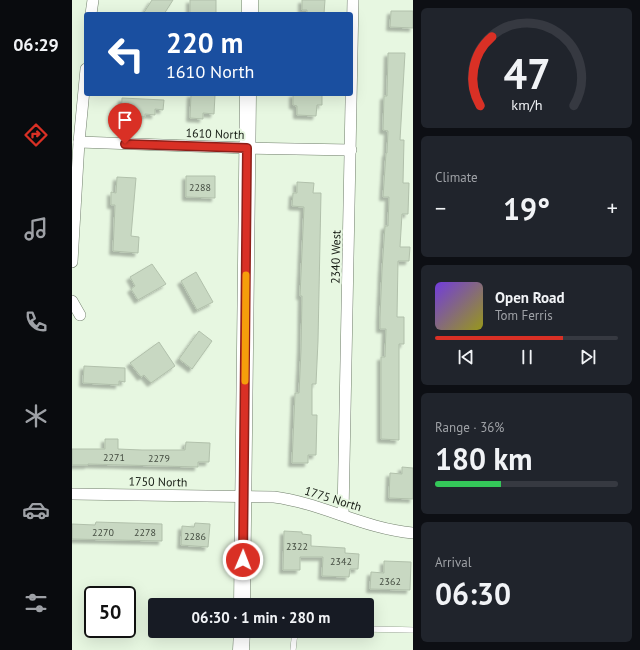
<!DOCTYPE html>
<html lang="en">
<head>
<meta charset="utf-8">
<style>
  body { margin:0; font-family:"PT Sans",sans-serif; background:#20242c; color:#f1f3f6; height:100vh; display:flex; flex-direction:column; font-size:15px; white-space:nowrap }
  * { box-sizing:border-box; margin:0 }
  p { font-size:13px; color:#9ea1a6 }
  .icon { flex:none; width:22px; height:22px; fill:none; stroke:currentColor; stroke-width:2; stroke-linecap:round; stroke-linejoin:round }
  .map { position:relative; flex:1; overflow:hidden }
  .side { display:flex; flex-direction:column; gap:8px; padding:8px; background:#0d0f14; width:227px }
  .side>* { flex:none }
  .top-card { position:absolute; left:12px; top:12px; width:269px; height:84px; border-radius:4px; box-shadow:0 4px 16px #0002; background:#1a4fa0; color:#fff; overflow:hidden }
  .speed { position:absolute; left:12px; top:586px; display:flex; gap:8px; font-size:20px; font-weight:700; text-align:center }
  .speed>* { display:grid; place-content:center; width:52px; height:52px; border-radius:50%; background:#171b24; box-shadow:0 4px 16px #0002; line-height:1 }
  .speed .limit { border:2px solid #111; border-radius:6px; background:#fff; color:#111 }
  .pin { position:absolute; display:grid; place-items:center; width:34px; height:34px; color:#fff; margin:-41px -17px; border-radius:50% 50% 50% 0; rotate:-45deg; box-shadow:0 0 4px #0007 }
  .pin .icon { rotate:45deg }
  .me { position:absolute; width:44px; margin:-22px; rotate:1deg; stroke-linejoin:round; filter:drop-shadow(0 0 3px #0008) }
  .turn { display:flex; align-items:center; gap:14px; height:84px; padding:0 16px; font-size:18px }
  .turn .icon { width:52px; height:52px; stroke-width:2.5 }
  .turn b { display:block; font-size:28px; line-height:34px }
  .big { font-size:30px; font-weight:700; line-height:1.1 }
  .side .card { flex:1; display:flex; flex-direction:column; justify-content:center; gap:6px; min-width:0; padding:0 14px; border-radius:6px; background:#20242c }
  .side .dial { align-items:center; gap:0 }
  .dial svg { height:104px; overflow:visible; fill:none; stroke:#363941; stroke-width:7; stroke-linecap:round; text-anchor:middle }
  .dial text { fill:#f1f3f6; stroke:none }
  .song { display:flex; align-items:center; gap:12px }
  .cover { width:48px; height:48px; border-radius:6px; background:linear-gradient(135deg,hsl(260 70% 55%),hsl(60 70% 35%)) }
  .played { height:4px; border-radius:2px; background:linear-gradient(90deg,#d93025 70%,#363941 70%) }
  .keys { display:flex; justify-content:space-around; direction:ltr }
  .heat { display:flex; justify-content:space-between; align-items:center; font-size:22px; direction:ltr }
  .charge { height:6px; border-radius:3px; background:linear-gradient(90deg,#34c759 36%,#363941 0) }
  .trip { position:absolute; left:76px; top:598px; width:226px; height:40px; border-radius:4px; background:#171b24; box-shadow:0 4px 16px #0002; font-weight:700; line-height:40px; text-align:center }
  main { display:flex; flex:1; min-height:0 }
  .tab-bar { display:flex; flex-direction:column; width:72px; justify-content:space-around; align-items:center; background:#090b0e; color:#9ea1a6 }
  .tab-bar .icon { width:28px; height:28px }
  .tab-bar .active { color:#d93025 }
  .tab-bar b { font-size:18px; color:#f1f3f6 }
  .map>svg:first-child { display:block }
</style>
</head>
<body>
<main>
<nav class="tab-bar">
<b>06:29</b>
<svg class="icon active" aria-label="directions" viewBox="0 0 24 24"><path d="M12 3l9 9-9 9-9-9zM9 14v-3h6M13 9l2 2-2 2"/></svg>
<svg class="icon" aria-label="music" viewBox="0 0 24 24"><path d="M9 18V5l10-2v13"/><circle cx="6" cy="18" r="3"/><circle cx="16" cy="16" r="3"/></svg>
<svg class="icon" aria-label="phone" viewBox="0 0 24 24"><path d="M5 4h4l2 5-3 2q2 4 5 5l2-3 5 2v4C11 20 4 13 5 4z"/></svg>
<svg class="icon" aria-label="climate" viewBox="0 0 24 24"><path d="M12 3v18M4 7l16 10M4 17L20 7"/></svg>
<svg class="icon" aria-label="car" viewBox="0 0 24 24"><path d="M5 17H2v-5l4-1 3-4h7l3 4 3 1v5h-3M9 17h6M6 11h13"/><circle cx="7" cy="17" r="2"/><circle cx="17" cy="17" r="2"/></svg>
<svg class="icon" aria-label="filters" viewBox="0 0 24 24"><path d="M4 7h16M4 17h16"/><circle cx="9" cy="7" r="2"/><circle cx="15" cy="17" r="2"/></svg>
</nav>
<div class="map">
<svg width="341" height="650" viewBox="0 0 341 650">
  <defs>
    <filter id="shadow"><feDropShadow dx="-3.5" dy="3.5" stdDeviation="1" flood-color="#0004"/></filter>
  </defs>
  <rect width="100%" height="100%" fill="#e7f7e1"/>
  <!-- building -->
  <g fill="#c8d8c2" stroke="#b1c0ab" filter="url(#shadow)">
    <path d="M80,0H101L92,14H71Z"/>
    <rect x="118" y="0" width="26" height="14"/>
    <path d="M230,0H253L252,14H235V10H230Z"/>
    <path d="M319,11H341V28L318,27Z"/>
    <path d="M316,53H333L328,140H332L331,183H337L336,214H330L328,247H338L337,261H326L325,317H332V344H327V440L309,439V357H313L314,329H308V317L310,270L313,226H316L317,197H311L314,153H315L316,131L311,130L312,96H315Z"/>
    <path d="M119,94L143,95L142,114L131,113V119L118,118Z"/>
    <path d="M221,94H250V105H245L244,116L225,115V106L221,105Z"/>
    <path d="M50,98L92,100L91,110L83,109V115L73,114V117L49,116Z"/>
    <path d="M114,176H143V198L114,197Z"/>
    <path d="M45,177L64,178L59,236L67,237L66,253L41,251L43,205H39V192L44,193Z"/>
    <path d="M225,182L242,183L241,193H249L246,341L244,384H240V415H245L244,455H236V463H220L223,393H227L229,350L230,296H228L232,207L220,206L221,193H225Z"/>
    <path d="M80,264L94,284L66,300L59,289L63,286L58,277Z"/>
    <path d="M124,272L141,302L125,310L109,281Z"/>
    <path d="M127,331L140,341L120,369L107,359Z"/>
    <path d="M87,342L103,366L79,383L72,375L69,377L58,363Z"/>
    <path d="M12,366L53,368V382L47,381V385L11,383Z"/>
    <path d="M33,439H46V449L70,450H113L114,442L138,443L137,462H126V467L16,464V465H0V449H33Z"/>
    <path d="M330,467L341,468V499L317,498L318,473L330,474Z"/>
    <path d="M24,522L90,524V541L0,539V524L23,525Z"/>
    <path d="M123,523L138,524L136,547L109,545L110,526L122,527Z"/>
    <path d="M212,531L230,532V534L239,535V546L273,548V553L287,554L286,569H278L277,577L250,576L251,557H228V570H211Z"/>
    <path d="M312,561L339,562L338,590L298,589L299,572L312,573Z"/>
  </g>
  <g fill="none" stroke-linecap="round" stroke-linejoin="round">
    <!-- service casing -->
    <g stroke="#717f6c" stroke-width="6">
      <g id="service">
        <path d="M295,629L341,630"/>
        <path d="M221,650L223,631"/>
      </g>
    </g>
    <!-- minor casing -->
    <g stroke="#717f6c" stroke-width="12">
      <g id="minor">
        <path d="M19,14L21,0"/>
        <path d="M7,142L175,148L279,150"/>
        <path d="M0,262L7,142L14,69"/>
        <path d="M0,301L8,315"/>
        <path d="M0,494L202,497C249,503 293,529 341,533"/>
        <path d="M271,515L281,0"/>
      </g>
    </g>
    <!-- secondary casing -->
    <g stroke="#717f6c" stroke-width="17">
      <g id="secondary">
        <path d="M178,14V0"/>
        <path d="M170,605L176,94"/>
        <path d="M169,650L170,631"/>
      </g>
    </g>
    <!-- service -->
    <use href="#service" stroke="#fff" stroke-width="5.5"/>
    <!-- minor -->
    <use href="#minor" stroke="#fff" stroke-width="11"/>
    <!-- secondary -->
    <use href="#secondary" stroke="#fff" stroke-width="16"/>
  </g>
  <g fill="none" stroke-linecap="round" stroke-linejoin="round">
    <!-- route casing -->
    <g stroke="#8d1f18" stroke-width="10">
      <path id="route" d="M53,144L175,148L171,560"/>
    </g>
    <!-- route -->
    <use href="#route" stroke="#d93025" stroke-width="7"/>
    <!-- slow -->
    <path stroke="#f59e0b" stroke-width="7" d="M173,381L174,275"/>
  </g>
  <g text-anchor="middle" stroke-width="4" stroke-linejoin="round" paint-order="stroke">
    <!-- number labels -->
    <g font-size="10" fill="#424a3f">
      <text x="128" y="191">2288</text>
      <text x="42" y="461">2271</text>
      <text x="87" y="462">2279</text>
      <text x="31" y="536">2270</text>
      <text x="73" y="536">2278</text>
      <text x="123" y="540">2286</text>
      <text x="225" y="550">2322</text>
      <text x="269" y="565">2342</text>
      <text x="318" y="585">2362</text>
    </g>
    <!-- street labels -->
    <g font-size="12" fill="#151b13" stroke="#e7f7e1">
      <text transform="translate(143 134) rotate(2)" y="4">1610 North</text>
      <text transform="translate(264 257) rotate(-89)" y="4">2340 West</text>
      <text transform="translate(86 482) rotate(1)" y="4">1750 North</text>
      <text transform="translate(261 499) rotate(17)" y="4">1775 North</text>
    </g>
  </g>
</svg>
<div class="speed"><div class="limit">50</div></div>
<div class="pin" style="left:53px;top:144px;background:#d93025"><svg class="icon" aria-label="arrive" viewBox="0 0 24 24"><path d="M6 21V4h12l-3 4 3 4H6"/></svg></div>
<svg class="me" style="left:171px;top:560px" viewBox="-20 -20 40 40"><circle r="17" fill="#d93025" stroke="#fff" stroke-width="3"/><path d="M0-11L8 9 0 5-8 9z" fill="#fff"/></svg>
<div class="trip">06:30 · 1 min · 280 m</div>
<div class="top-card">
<div class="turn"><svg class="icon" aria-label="left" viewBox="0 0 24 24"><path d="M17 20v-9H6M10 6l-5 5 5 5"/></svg><div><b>220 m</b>1610 North</div></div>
</div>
</div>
<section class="side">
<div class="card dial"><svg viewBox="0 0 100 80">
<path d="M14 69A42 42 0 1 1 86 69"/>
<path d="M14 69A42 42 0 0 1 23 16" stroke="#d93025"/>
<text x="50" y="56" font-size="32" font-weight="700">47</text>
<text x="50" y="72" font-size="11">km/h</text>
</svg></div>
<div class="card"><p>Climate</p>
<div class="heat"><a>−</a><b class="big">19°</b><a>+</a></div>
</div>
<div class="card">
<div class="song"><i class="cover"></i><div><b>Open Road</b><p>Tom Ferris</p></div></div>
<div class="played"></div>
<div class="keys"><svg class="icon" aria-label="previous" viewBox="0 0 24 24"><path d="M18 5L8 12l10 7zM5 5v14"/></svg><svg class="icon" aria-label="pause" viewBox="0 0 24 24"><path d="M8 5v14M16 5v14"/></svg><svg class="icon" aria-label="next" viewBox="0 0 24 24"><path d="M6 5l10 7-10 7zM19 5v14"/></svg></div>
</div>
<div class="card"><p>Range · 36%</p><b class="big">180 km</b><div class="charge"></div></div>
<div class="card"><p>Arrival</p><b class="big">06:30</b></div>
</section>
</main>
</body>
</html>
